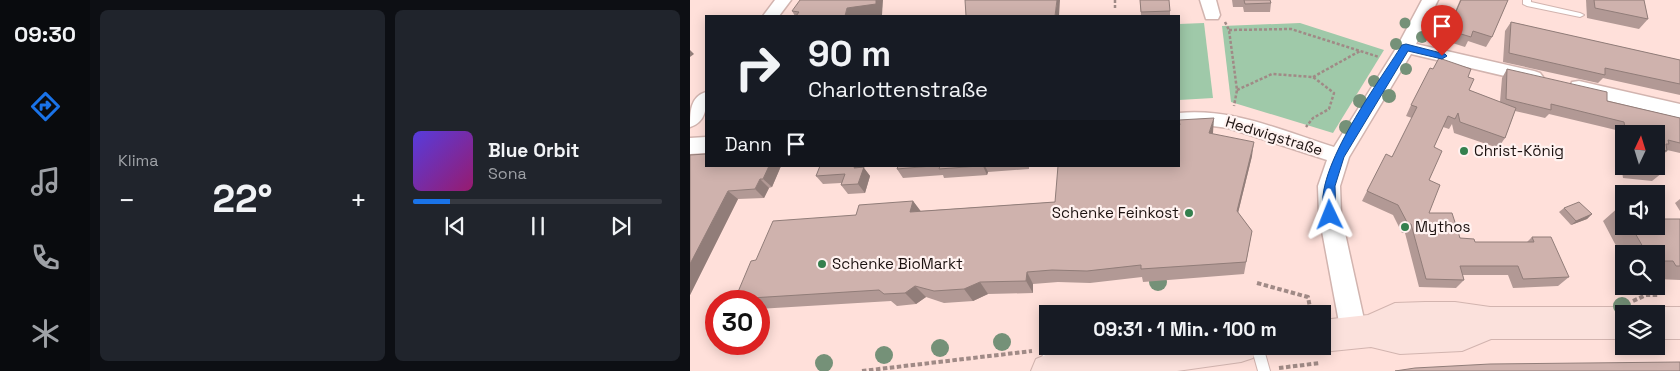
<!DOCTYPE html>
<html lang="de">
<head>
<meta charset="utf-8">
<style>
  body { margin:0; font-family:"Space Grotesk",sans-serif; background:#20242c; color:#f1f3f6; height:100vh; display:flex; flex-direction:column; font-size:19px; white-space:nowrap }
  * { box-sizing:border-box; margin:0 }
  p { font-size:16px; color:#9ea1a6 }
  .icon { flex:none; width:28px; height:28px; fill:none; stroke:currentColor; stroke-width:2; stroke-linecap:round; stroke-linejoin:round }
  .map { position:relative; flex:1; overflow:hidden }
  .sheet { display:flex; flex-direction:column; gap:10px; padding:10px; background:#0d0f14; width:600px }
  .sheet>* { flex:none }
  .hud { position:absolute; left:15px; top:15px; width:475px; height:152px; border-radius:0px; box-shadow:0 2px 12px #0003; background:#171b24; color:#f1f3f6; overflow:hidden }
  .needle { width:32px; rotate:4deg }
  .buttons { position:absolute; left:925px; top:125px; display:grid; gap:10px }
  .buttons a { display:grid; place-items:center; width:50px; height:50px; border-radius:0px; background:#171b24; box-shadow:0 2px 12px #0003; font-size:25px }
  .speed { position:absolute; left:15px; top:290px; display:flex; gap:10px; font-size:25px; font-weight:700; text-align:center }
  .speed>* { display:grid; place-content:center; width:65px; height:65px; border-radius:50%; background:#171b24; box-shadow:0 2px 12px #0003; line-height:1 }
  .speed .limit { border:8px solid #d22; background:#fff; color:#111 }
  .pin { position:absolute; display:grid; place-items:center; width:42px; height:42px; color:#fff; margin:-51px -21px; border-radius:50% 50% 50% 0; rotate:-45deg; box-shadow:0 0 5px #0007 }
  .pin .icon { rotate:45deg }
  .me { position:absolute; width:55px; margin:-28px; rotate:358deg; stroke-linejoin:round; filter:drop-shadow(0 0 4px #0008) }
  .turn { display:flex; align-items:center; gap:18px; height:105px; padding:0 20px; font-size:22px }
  .turn .icon { width:65px; height:65px; stroke-width:2.5 }
  .turn b { display:block; font-size:35px; line-height:42px }
  .then { display:flex; align-items:center; height:48px; padding:0 20px; background:#0003; gap:10px; font-size:19px }
  .big { font-size:38px; font-weight:700; line-height:1.1 }
  .sheet .widget { flex:1; display:flex; flex-direction:column; justify-content:center; gap:8px; min-width:0; padding:0 18px; border-radius:8px; background:#20242c }
  .song { display:flex; align-items:center; gap:15px }
  .cover { width:60px; height:60px; border-radius:8px; background:linear-gradient(135deg,hsl(250 70% 55%),hsl(320 70% 35%)) }
  .played { height:5px; border-radius:2px; background:linear-gradient(90deg,#1a73e8 15%,#363941 15%) }
  .keys { display:flex; justify-content:space-around; direction:ltr }
  .heat { display:flex; justify-content:space-between; align-items:center; font-size:28px; direction:ltr }
  .sheet .tiles { flex:1; display:grid; gap:10px; grid-template-columns:repeat(2,1fr) }
  .trip { position:absolute; left:349px; top:305px; width:292px; height:50px; border-radius:0px; background:#171b24; box-shadow:0 2px 12px #0003; font-weight:700; line-height:50px; text-align:center }
  main { display:flex; flex:1; min-height:0 }
  .tab-bar { display:flex; flex-direction:column; width:90px; justify-content:space-around; align-items:center; background:#090b0e; color:#9ea1a6 }
  .tab-bar .icon { width:35px; height:35px }
  .tab-bar .active { color:#1a73e8 }
  .tab-bar b { font-size:22px; color:#f1f3f6 }
  .map>svg:first-child { display:block }
</style>
</head>
<body>
<main>
<nav class="tab-bar">
<b>09:30</b>
<svg class="icon active" aria-label="directions" viewBox="0 0 24 24"><path d="M12 3l9 9-9 9-9-9zM9 14v-3h6M13 9l2 2-2 2"/></svg>
<svg class="icon" aria-label="music" viewBox="0 0 24 24"><path d="M9 18V5l10-2v13"/><circle cx="6" cy="18" r="3"/><circle cx="16" cy="16" r="3"/></svg>
<svg class="icon" aria-label="phone" viewBox="0 0 24 24"><path d="M5 4h4l2 5-3 2q2 4 5 5l2-3 5 2v4C11 20 4 13 5 4z"/></svg>
<svg class="icon" aria-label="climate" viewBox="0 0 24 24"><path d="M12 3v18M4 7l16 10M4 17L20 7"/></svg>
</nav>
<section class="sheet">
<div class="tiles">
<div class="widget"><p>Klima</p>
<div class="heat"><a>−</a><b class="big">22°</b><a>+</a></div>
</div>
<div class="widget">
<div class="song"><i class="cover"></i><div><b>Blue Orbit</b><p>Sona</p></div></div>
<div class="played"></div>
<div class="keys"><svg class="icon" aria-label="previous" viewBox="0 0 24 24"><path d="M18 5L8 12l10 7zM5 5v14"/></svg><svg class="icon" aria-label="pause" viewBox="0 0 24 24"><path d="M8 5v14M16 5v14"/></svg><svg class="icon" aria-label="next" viewBox="0 0 24 24"><path d="M6 5l10 7-10 7zM19 5v14"/></svg></div>
</div>
</div>
</section>
<div class="map">
<svg width="990" height="371" viewBox="0 0 990 371">
  <rect width="100%" height="100%" fill="#ffe0da"/>
  <!-- green -->
  <g fill="#9fc9a9">
    <path d="M514,23L523,98L489,100V24Z"/>
    <path d="M610,23L694,50L643,133L541,102L532,26Z"/>
  </g>
  <g fill="none" stroke-linecap="round" stroke-linejoin="round">
    <!-- lane casing -->
    <g stroke="#d2b4af" stroke-width="2">
      <g id="lane">
        <path d="M833,0H841V2L890,13L894,15L890,17L837,6L833,4Z"/>
        <path d="M358,344V346H364L365,349L364,371H352L353,349L355,345Z"/>
        <path d="M561,346H573L580,371H568Z"/>
      </g>
    </g>
    <!-- street casing -->
    <g stroke="#d2b4af" stroke-width="3">
      <g id="street">
        <path d="M85,0H101L89,16H73Z"/>
        <path d="M510,0H526L530,15L528,19H516Z"/>
        <path d="M732,0H748L726,44L844,71L850,73L853,77L850,81L844,83L721,54L659,157L650,186L651,215L677,333L673,342L664,345L655,342L651,333L629,215L628,186L637,160L538,128L515,125L489,127V113C543,108 593,131 644,147L707,47Z"/>
        <path d="M889,81L990,104V118L882,92L880,87L882,82Z"/>
        <path d="M16,92C17,107 16,122 0,127C0,112 0,97 16,92Z"/>
        <path d="M16,137V153L0,154V138Z"/>
      </g>
    </g>
    <!-- secondary casing -->
    <g stroke="#d2b4af" stroke-width="2">
      <g id="secondary">
        <path d="M735,302H765L800,307H934L946,314H934V339H801L772,351L710,354L681,347L632,352L620,346H632V320L678,315L705,303Z"/>
        <path d="M966,307H990V339H966V314H954Z"/>
        <path d="M418,346H568L563,358L551,362L487,371H341L346,359L358,354Z"/>
      </g>
    </g>
    <!-- path-far1 -->
    <g stroke="#a08a86" stroke-width="2.5" stroke-dasharray="3 2" stroke-linecap="butt">
      <path d="M425,0V10"/>
      <path d="M535,22L539,30L547,90L544,106"/>
      <path d="M539,30L601,29L689,57"/>
      <path d="M623,77L670,51"/>
      <path d="M547,90L582,74L623,77L644,93L639,109L623,118L616,127"/>
    </g>
    <!-- path -->
    <g stroke="#a08a86" stroke-width="4" stroke-dasharray="4.5 2.5" stroke-linecap="butt">
      <path d="M567,283L618,297L621,313"/>
      <path d="M943,301L956,295H968"/>
      <path d="M613,314L625,312"/>
      <path d="M589,368L630,363"/>
      <path d="M172,371L342,351"/>
    </g>
    <!-- lane -->
    <use href="#lane" fill="#fff" fill-rule="evenodd"/>
    <!-- street -->
    <use href="#street" fill="#fff" fill-rule="evenodd"/>
    <!-- secondary -->
    <use href="#secondary" fill="#fbe1dc" fill-rule="evenodd"/>
  </g>
  <!-- trees -->
  <g fill="#759178">
    <circle cx="739" cy="20" r="5.5"/>
    <circle cx="715" cy="23" r="5.5"/>
    <circle cx="732" cy="37" r="6"/>
    <circle cx="706" cy="44" r="6"/>
    <circle cx="716" cy="69" r="6"/>
    <circle cx="684" cy="81" r="6"/>
    <circle cx="699" cy="96" r="7"/>
    <circle cx="670" cy="101" r="7"/>
    <circle cx="656" cy="127" r="7"/>
    <circle cx="468" cy="282" r="9"/>
    <circle cx="932" cy="306" r="9"/>
    <circle cx="312" cy="342" r="9"/>
    <circle cx="250" cy="348" r="9"/>
    <circle cx="194" cy="355" r="9"/>
    <circle cx="134" cy="363" r="9"/>
  </g>
  <!-- wall -->
  <g fill="#b29995">
    <path d="M450,0L480,11V16H451Z"/>
    <path d="M542,0H580L581,3L580,12H554L553,7H543Z"/>
    <path d="M770,0H818L802,37L796,47L778,41L775,47L753,40Z"/>
    <path d="M896,0H954L958,19L949,29L897,18Z"/>
    <path d="M102,11L192,15L185,16H105Z"/>
    <path d="M821,22L990,60V95L913,78L908,83L813,62L815,31Z"/>
    <path d="M817,69L917,101L990,118V153L977,150V151L968,159H966V134H934V166H966L972,173L962,181L933,178L926,130L859,114L855,118L825,111L815,138L808,148L764,133L762,124L759,129L753,127L744,147L739,180V213L770,238L785,242H837L842,237L879,277L868,286L823,288L818,275H773L774,280L766,288L729,287L715,233H712L703,215L672,201L677,191L702,157L722,118L716,116L721,105L778,77L779,90L810,102L812,78Z"/>
    <path d="M489,120L523,134L562,156L548,213L562,231L554,274L453,282L452,277L400,283L368,282L343,284V293L298,294L283,301L254,303L236,297L226,304L207,306L201,301L69,309V301H49L45,299L66,260L166,215L223,201L230,211L365,202L489,166Z"/>
    <path d="M0,155L91,166L82,187L79,188L74,198L48,199L0,295Z"/>
    <path d="M208,166H339V169L298,172L297,175L254,178L253,175L213,178L207,169Z"/>
    <path d="M174,168L180,176L175,193L158,194L151,185V183L133,184L126,176Z"/>
    <path d="M990,199V211L985,203Z"/>
    <path d="M930,206H934V226H966L968,219H990V280L966,279V254H934V261L913,221Z"/>
    <path d="M874,208L902,214L897,219L881,225L869,212Z"/>
  </g>
  <!-- shaded-wall -->
  <g fill="#917d79">
    <path d="M186,0H193L192,15L185,16H155L157,8Z"/>
    <path d="M367,0H370L369,16H365Z"/>
    <path d="M0,50L4,54L0,57Z"/>
    <path d="M524,118L523,133L519,148V133Z"/>
    <path d="M564,142L562,156L545,225L547,211Z"/>
    <path d="M79,166H91L82,187L73,179Z"/>
    <path d="M165,166H174V168L180,176L175,193L168,184L164,168Z"/>
    <path d="M293,166H295L298,172L297,175Z"/>
    <path d="M70,179L79,188L74,198L65,189Z"/>
    <path d="M38,191L48,199L0,295V264Z"/>
    <path d="M223,201L233,214L220,212Z"/>
    <path d="M902,214L897,219L881,225L886,221Z"/>
    <path d="M337,272L343,284V293L336,281Z"/>
    <path d="M290,282L298,294L283,301L274,289Z"/>
    <path d="M225,286L236,297L226,304L215,293Z"/>
  </g>
  <!-- building -->
  <g fill="#cfb2ad" stroke="#917d79">
    <path d="M110,0H186V4L157,8L155,16H106L109,12L102,11Z"/>
    <path d="M275,0H367L365,16H276Z"/>
    <path d="M450,0H479L480,11L451,12Z"/>
    <path d="M554,0H580L581,3L555,4Z"/>
    <path d="M771,0H818L802,37L783,31L781,37L758,30Z"/>
    <path d="M904,0H954L958,19L905,8Z"/>
    <path d="M821,22L990,60V84L915,68V75L819,53Z"/>
    <path d="M749,58L781,69L778,77L784,79L779,90L826,108L815,138L770,122L768,113L765,119L758,116L744,147L752,151L739,180L750,185L739,213H762L770,238L784,239L785,242H844L842,237H861L879,277L833,279L828,266H770L774,280L736,279L721,224H718L708,205L677,191L696,154L702,157L727,107L721,105L740,68L743,69Z"/>
    <path d="M817,69L917,92V101L990,118V143L978,140L979,144H976L977,151L966,149V134H936L934,122L861,104V110L816,99Z"/>
    <path d="M524,118L519,133L564,142L547,211L562,231L556,262L451,269V265L397,271L362,270L337,272L336,281L290,282L274,289L244,291L225,286L215,293L194,294L189,290L45,299L61,261L66,260L83,221L166,215L169,205L223,201L220,212L365,202L368,166H489V125H490L489,120Z"/>
    <path d="M16,154V166H79L73,179H70L65,189L38,191L0,264V155Z"/>
    <path d="M966,162L972,173L942,170L941,166H966Z"/>
    <path d="M130,166H165L164,168L174,167L168,184L151,185L155,174L126,176Z"/>
    <path d="M208,166H242L207,169Z"/>
    <path d="M250,166H289L249,169Z"/>
    <path d="M889,202L902,214L886,221L874,208Z"/>
    <path d="M930,206H934V212Z"/>
    <path d="M966,216L968,219H990V266H986L983,261H966V254H957L941,226H966Z"/>
    <path d="M990,362V371H705L725,368L800,364Z"/>
  </g>
  <!-- route -->
  <path fill="#1a73e8" stroke="#114b97" d="M716,44L755,54L757,56L752,59L718,51L654,157L645,186L646,215L644,219H636C616,178 690,81 712,45Z"/>
  <!-- markers -->
  <g fill="#34804e" stroke="#fff2f0" stroke-width="2">
    <circle cx="774" cy="151" r="5"/>
    <circle cx="499" cy="213" r="5"/>
    <circle cx="715" cy="227" r="5"/>
    <circle cx="132" cy="264" r="5"/>
  </g>
  <g text-anchor="middle" stroke-width="4.5" stroke-linejoin="round" paint-order="stroke">
    <!-- street labels -->
    <g font-size="15" fill="#1c1210" stroke="#fff2f0">
      <text transform="translate(584 136) rotate(17)" y="5">Hedwigstraße</text>
    </g>
    <!-- poi labels -->
    <g font-size="15" fill="#1c1210" stroke="#fff2f0" text-anchor="start">
      <text x="784" y="156">Christ-König</text>
      <text x="489" y="218" text-anchor="end">Schenke Feinkost</text>
      <text x="725" y="232">Mythos</text>
      <text x="142" y="269">Schenke BioMarkt</text>
    </g>
  </g>
</svg>
<div class="buttons">
<a><svg class="needle" viewBox="-14 -14 28 28"><path d="M0-13l5 13h-10z" fill="#e53935"/><path d="M0 13l5-13h-10z" fill="#9ea1a6"/></svg></a>
<a><svg class="icon" aria-label="sound" viewBox="0 0 24 24"><path d="M4 9h4l5-4v14l-5-4H4zM17 9q2 3 0 6"/></svg></a>
<a><svg class="icon" aria-label="search" viewBox="0 0 24 24"><circle cx="10" cy="10" r="6"/><path d="M15 15l6 6"/></svg></a>
<a><svg class="icon" aria-label="layers" viewBox="0 0 24 24"><path d="M12 4l9 5-9 5-9-5zM3 14l9 5 9-5"/></svg></a>
</div>
<div class="speed"><div class="limit">30</div></div>
<div class="pin" style="left:752px;top:56px;background:#d93025"><svg class="icon" aria-label="arrive" viewBox="0 0 24 24"><path d="M6 21V4h12l-3 4 3 4H6"/></svg></div>
<svg class="me" style="left:640px;top:215px" viewBox="-20 -20 40 40"><path d="M0-17L14 15 0 8-14 15z" fill="#1a73e8" stroke="#fff" stroke-width="4"/></svg>
<div class="trip">09:31 · 1 Min. · 100 m</div>
<div class="hud">
<div class="turn"><svg class="icon" aria-label="right" viewBox="0 0 24 24"><path d="M7 20v-9h11M14 6l5 5-5 5"/></svg><div><b>90 m</b>Charlottenstraße</div></div>
<div class="then">Dann<svg class="icon" aria-label="arrive" viewBox="0 0 24 24"><path d="M6 21V4h12l-3 4 3 4H6"/></svg></div>
</div>
</div>
</main>
</body>
</html>
